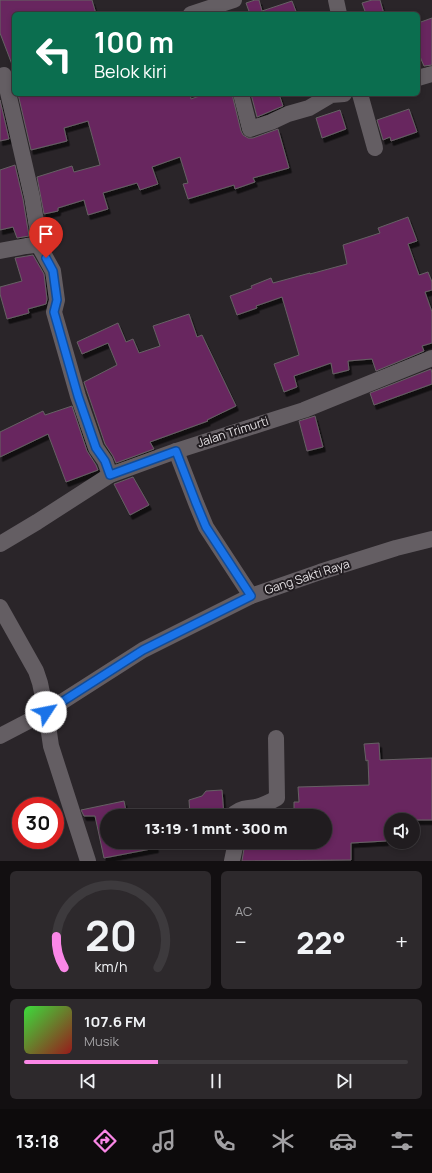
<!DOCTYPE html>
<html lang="id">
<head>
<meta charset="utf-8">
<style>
  body { margin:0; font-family:Manrope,sans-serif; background:#2d292c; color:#f1f3f6; height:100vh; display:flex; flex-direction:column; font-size:15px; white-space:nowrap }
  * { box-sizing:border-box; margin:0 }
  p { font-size:13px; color:#a2a1a4 }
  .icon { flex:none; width:22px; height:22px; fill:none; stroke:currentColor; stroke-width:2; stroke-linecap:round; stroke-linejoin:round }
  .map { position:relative; height:861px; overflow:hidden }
  .drawer { display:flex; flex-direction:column; gap:10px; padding:10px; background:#120f11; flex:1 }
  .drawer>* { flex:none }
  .top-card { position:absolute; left:12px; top:12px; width:408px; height:84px; border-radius:6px; box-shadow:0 2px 6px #0003,0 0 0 1px #3d3a3d; background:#0b6e4f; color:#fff; overflow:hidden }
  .tools { position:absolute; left:384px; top:813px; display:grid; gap:8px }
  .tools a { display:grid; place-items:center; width:36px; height:36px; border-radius:50%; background:#201c1f; box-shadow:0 2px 6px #0003,0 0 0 1px #3d3a3d; font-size:20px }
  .speed { position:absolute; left:12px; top:797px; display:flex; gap:8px; font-size:20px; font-weight:700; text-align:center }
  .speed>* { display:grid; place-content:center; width:52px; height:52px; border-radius:50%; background:#201c1f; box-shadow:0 2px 6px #0003,0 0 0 1px #3d3a3d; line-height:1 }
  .speed .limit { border:6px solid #d22; background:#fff; color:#111 }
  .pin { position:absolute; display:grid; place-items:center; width:34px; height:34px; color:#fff; margin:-41px -17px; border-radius:50% 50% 50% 0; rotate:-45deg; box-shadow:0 0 4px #0007 }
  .pin .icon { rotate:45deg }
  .me { position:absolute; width:44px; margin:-22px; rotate:56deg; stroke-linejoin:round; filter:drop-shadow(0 0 3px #0008) }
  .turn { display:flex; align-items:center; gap:14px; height:84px; padding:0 16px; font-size:18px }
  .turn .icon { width:52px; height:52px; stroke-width:2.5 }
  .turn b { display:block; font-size:28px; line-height:34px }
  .big { font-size:30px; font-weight:800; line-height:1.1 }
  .drawer .widget { flex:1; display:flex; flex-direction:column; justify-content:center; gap:6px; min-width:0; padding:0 14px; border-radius:6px; background:#2d292c }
  .drawer .dial { align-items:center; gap:0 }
  .dial svg { height:104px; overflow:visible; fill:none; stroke:#3d3a3d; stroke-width:7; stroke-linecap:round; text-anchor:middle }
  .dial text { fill:#f1f3f6; stroke:none }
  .song { display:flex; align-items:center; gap:12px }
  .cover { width:48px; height:48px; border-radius:6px; background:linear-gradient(135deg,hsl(120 70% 55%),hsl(0 70% 35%)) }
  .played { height:4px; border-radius:2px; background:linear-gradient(90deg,#fa87e7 35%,#3d3a3d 35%) }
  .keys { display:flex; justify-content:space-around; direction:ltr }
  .heat { display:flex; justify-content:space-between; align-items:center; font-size:22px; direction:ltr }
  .drawer .tiles { flex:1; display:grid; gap:10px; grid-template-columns:1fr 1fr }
  .widget:last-child { grid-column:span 2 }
  .trip { position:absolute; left:100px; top:809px; width:232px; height:40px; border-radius:20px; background:#201c1f; box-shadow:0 2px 6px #0003,0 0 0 1px #3d3a3d; font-weight:800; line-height:40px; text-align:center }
  .dock { display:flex; height:64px; justify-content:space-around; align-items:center; background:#0d0b0c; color:#a2a1a4 }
  .dock .icon { width:28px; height:28px }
  .dock .on { color:#fa87e7 }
  .dock b { font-size:18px; color:#f1f3f6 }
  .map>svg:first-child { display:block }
</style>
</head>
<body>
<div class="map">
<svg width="432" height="861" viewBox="0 0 432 861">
  <defs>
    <filter id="shadow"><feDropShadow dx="2.5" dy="4.5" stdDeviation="0" flood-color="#0009"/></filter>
  </defs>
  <rect width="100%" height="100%" fill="#2a2529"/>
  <!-- building -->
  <g fill="#67285e" stroke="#666064" filter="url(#shadow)">
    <path d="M0,0H92L96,14H14V67H13L0,33Z"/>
    <path d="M255,0H259L262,11L292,1L297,14H250L246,3Z"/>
    <path d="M372,0H380L384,14H366L362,3Z"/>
    <path d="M432,18V65L424,66L418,52V23Z"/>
    <path d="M18,94H190L191,99L205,94H232L241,131L243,135L248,138H253L278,129L289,168L253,178L255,182L235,189L234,185L188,199L183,184L188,183L180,157L152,167L158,184L140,190L137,183L103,193L108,209L88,215L84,200L58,208V211L44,214L37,177L72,166L74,172L100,165L88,121L64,128L67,141L31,150Z"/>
    <path d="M251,94H279L283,106L257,117Z"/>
    <path d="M0,100L9,139L0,141Z"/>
    <path d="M409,109L417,132L391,141L390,137L383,140L377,120Z"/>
    <path d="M340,110L346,129L322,138L316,118Z"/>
    <path d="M15,165L23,199L29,236L17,238L13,227L0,230V170Z"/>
    <path d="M408,217L417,241L408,244L419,275L428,272L432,282V290L425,292L432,312V343L422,346L424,351L376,371L372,359L348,361L349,370L333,374L331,363L294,376L297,387L284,392L274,364L299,355L282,297L256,306L257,308L237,315L230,296L252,288L251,286L271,278L273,283L310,273V274L347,264L343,245L380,233L378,228Z"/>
    <path d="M33,255L44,274L47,299L46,304L28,309L29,313L7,319L0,294V287L22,281L15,258Z"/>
    <path d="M189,314L197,337L202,335L236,406L207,420L208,421L150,442L154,449L116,463L113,456L105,444L84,382L117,365L108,343L82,354L77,342L118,323L126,342L133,339L139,353L160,346L153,326Z"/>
    <path d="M431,369L432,373V384L374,405L370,393Z"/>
    <path d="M72,406L87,451L96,465L98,470L66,482L48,434L0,457V432L43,411L45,415Z"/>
    <path d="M315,416L323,447L307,451L299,421Z"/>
    <path d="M133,477L149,505L130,515L114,484Z"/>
    <path d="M379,743L380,760L432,758V820H391V826H385L386,841L351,843V860L242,861L245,842H325V816H294V802H299L298,787L369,785L368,760L366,761L364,744Z"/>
    <path d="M222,790L224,816H190L189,800L202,796L206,791Z"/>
    <path d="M124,801L127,816H107V842H155L156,848L104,858L95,816H84L81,810Z"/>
  </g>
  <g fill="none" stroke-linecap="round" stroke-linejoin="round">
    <!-- minor -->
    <g stroke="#645e63" stroke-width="16">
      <path d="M336,0L339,14"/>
      <path d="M191,14L234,0"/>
      <path d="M418,78L432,74"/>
      <path d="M241,94L250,129L271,122L288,114L309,108L331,95L344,94"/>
      <path d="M360,94L375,148"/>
      <path d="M38,244L53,271L57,300L54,312L78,396L96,448L105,461L110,475"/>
      <path d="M0,251L26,246L34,245L38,244L39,240L32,197L4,75"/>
      <path d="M176,451L196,503L206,527L251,596"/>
      <path d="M0,544L37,522L110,475L176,451L304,410L432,358"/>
      <path d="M0,607L36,671L40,683L46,712L51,746L88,861"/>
      <path d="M0,736L46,712L143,650L251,596L320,572L396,548L432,539"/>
      <path d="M236,816L235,813C242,808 248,808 256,807C264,805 270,802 277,798L276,738"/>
      <path d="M232,861L236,842"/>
    </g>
  </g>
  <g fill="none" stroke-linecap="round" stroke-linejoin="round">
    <!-- route casing -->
    <g stroke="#114b97" stroke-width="10">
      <path id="route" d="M46,258L53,271L57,300L54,312L78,396L96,448L105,461L110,475L176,451L196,503L206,527L251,596L143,650L46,712"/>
    </g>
    <!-- route -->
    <use href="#route" stroke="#1a73e8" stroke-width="7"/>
  </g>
  <g text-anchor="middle" stroke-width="4" stroke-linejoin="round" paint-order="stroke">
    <!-- street labels -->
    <g font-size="12" fill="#e4e0e3" stroke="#211c20">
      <text transform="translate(233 432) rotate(-18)" y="4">Jalan Trimurti</text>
      <text transform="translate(307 577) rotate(-18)" y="4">Gang Sakti Raya</text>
    </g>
  </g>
</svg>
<div class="tools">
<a><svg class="icon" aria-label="sound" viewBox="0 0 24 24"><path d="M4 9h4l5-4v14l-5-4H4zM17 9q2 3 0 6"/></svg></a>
</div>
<div class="speed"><div class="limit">30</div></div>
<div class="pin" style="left:46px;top:258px;background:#d93025"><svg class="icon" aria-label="arrive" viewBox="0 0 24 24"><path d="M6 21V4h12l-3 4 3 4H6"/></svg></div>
<svg class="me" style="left:46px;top:712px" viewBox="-20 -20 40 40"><circle r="19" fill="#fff"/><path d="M0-13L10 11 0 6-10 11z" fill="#1a73e8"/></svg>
<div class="trip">13:19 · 1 mnt · 300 m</div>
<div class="top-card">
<div class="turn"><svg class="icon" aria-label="left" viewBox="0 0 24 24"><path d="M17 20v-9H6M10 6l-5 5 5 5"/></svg><div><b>100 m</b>Belok kiri</div></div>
</div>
</div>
<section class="drawer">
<div class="tiles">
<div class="widget dial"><svg viewBox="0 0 100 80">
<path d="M14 69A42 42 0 1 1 86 69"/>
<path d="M14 69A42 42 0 0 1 8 45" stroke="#fa87e7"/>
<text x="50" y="56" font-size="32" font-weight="700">20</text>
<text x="50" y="72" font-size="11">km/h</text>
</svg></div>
<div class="widget"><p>AC</p>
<div class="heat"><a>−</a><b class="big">22°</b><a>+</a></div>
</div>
<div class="widget">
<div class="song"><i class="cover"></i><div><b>107.6 FM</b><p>Musik</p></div></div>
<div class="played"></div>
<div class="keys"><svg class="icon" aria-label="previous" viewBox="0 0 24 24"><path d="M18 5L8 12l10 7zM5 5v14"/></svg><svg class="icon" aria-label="pause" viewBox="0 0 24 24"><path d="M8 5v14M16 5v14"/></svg><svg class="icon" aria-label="next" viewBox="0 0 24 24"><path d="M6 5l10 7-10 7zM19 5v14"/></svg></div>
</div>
</div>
</section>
<nav class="dock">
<b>13:18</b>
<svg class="icon on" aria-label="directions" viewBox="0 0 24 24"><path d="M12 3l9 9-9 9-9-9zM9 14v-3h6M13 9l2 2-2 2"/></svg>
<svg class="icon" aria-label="music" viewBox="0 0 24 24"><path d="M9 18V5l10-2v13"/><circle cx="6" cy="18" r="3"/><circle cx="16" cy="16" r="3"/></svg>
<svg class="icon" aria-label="phone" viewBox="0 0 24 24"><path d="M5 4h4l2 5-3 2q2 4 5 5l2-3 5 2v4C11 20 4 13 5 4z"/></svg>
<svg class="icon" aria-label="climate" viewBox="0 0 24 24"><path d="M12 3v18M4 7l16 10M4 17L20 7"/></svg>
<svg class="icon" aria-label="car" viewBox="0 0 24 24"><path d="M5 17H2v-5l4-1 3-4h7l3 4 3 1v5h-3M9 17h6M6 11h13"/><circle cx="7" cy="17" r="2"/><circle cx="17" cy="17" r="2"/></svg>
<svg class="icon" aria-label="filters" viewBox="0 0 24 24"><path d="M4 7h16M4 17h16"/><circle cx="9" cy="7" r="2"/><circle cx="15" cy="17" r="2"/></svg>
</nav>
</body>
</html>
